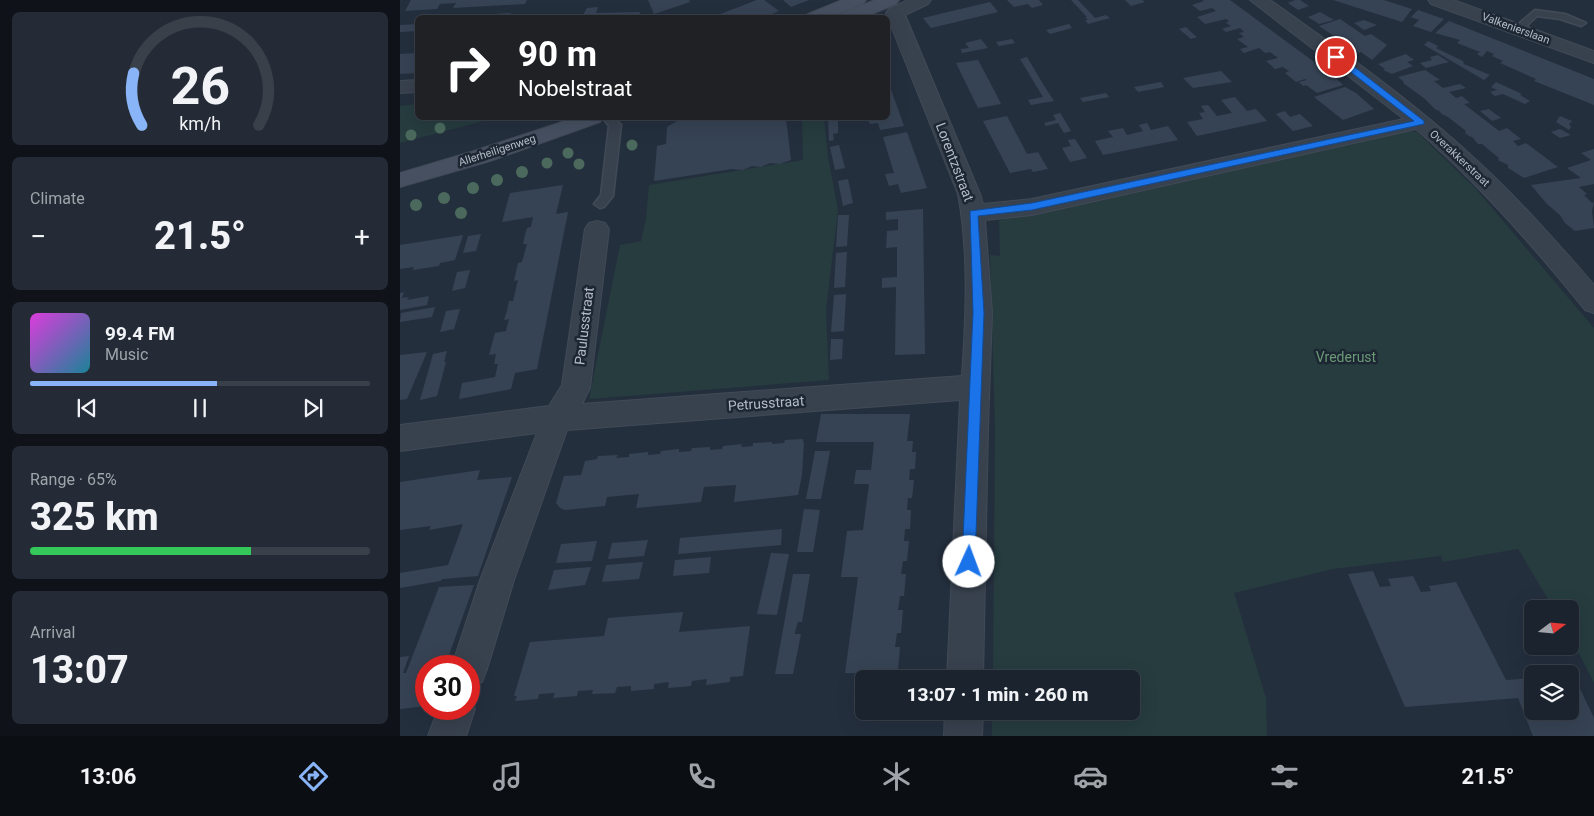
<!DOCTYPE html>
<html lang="en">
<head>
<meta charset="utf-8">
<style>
  body { margin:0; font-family:Roboto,sans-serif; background:#242b36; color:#f1f3f6; height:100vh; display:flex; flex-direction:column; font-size:19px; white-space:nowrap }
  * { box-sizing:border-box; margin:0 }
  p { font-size:16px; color:#a0a4aa }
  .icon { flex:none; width:28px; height:28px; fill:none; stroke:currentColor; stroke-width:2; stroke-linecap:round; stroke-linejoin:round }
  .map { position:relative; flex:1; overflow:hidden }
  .side { display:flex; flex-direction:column; gap:12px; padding:12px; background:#0f1319; width:400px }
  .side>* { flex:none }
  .banner { position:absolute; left:15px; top:15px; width:475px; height:105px; border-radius:8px; box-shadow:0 5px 20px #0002,0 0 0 1px #39404a; background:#202124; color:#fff; overflow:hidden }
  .needle { width:32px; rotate:74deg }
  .tools { position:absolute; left:1124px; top:600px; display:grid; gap:10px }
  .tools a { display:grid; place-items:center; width:55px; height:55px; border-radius:8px; background:#1b232e; box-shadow:0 5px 20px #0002,0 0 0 1px #39404a; font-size:25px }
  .speed { position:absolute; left:15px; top:655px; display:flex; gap:10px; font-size:25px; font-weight:700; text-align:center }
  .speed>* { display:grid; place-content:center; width:65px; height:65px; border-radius:50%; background:#1b232e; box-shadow:0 5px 20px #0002,0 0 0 1px #39404a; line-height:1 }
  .speed .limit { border:8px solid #d22; background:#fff; color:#111 }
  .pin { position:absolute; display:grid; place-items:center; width:42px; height:42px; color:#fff; margin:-21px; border:2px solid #fff; border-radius:50%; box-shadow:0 1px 5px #0007 }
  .me { position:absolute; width:55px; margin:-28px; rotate:2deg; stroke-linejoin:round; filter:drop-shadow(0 0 4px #0008) }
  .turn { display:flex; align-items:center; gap:18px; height:105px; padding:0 20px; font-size:22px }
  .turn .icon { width:65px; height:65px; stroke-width:2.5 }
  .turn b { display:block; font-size:35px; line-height:42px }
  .big { font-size:38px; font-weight:800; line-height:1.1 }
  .side .widget { flex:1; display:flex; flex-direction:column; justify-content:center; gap:8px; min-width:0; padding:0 18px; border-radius:8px; background:#242b36 }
  .side .dial { align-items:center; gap:0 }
  .dial svg { height:130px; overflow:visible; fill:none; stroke:#39404a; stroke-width:7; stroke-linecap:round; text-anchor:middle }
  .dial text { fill:#f1f3f6; stroke:none }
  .song { display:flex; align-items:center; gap:15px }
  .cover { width:60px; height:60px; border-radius:8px; background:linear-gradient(135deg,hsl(300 70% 55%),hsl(190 70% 35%)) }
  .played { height:5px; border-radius:2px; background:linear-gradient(90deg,#8ab4f8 55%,#39404a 55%) }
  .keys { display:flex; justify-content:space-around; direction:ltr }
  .heat { display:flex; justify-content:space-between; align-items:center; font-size:28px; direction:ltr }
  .charge { height:8px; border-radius:4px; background:linear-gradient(90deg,#34c759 65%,#39404a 0) }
  .trip { position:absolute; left:455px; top:670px; width:285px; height:50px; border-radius:8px; background:#1b232e; box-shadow:0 5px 20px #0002,0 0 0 1px #39404a; font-weight:800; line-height:50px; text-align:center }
  .dock { display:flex; height:80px; justify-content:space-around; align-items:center; background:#0b0e12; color:#a0a4aa }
  .dock .icon { width:35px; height:35px }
  .dock .active { color:#8ab4f8 }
  .dock b { font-size:22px; color:#f1f3f6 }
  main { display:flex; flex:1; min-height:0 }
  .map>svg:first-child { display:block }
</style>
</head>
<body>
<main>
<section class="side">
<div class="widget dial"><svg viewBox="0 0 100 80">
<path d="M14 69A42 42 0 1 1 86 69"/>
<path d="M14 69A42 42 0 0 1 9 37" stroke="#8ab4f8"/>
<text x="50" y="56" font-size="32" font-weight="700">26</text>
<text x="50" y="72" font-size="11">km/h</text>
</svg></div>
<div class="widget"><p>Climate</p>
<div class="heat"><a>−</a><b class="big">21.5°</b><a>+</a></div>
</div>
<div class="widget">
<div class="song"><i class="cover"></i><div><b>99.4 FM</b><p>Music</p></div></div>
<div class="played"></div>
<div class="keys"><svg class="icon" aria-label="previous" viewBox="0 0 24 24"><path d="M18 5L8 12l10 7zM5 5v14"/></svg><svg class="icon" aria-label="pause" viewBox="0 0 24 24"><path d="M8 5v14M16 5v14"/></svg><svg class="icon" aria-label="next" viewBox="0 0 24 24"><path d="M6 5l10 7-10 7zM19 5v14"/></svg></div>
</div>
<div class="widget"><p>Range · 65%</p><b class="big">325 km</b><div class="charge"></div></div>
<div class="widget"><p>Arrival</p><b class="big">13:07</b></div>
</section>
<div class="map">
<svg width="1194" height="736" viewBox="0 0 1194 736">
  <rect width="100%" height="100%" fill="#242f3e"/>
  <!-- green -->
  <g fill="#263c3f">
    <path d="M17,104L18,118H95L0,143V106Z"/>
    <path d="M402,118H424L428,157L438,210L426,310L429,380L189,399L220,245L241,241L246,218L249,185L403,160Z"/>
    <path d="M1002,131L1017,132L1076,189L1194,328V683L1170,636V609H1154L1118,549L1043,562L1041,556L933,569L834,593L866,698L867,736H592V711H731V679H593L595,430L590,255L600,256L599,220Z"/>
  </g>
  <!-- building -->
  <g fill="#364354">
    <path d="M11,0H127L125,4L53,8L56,3L40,4L37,9L5,11Z"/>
    <path d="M248,0H289L290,2L254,14Z"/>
    <path d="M357,0H364L379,11L363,18H310Z"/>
    <path d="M383,0H409L391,7Z"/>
    <path d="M607,0H639L643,5L632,8L628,4L614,7Z"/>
    <path d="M671,0H678L695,18L706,15L710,18L688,24L685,20H688L685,17H687Z"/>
    <path d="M725,0H742L745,2L731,6Z"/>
    <path d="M802,0H830L936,78L943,85L917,93L906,85L903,86L899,82L907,80L905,79L896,82L885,73L889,71L883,67L875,69L866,61L878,58L870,52L865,53L859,48L844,53L840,49L848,47L837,39L844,37L839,33L844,32L840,28L826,32L822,29L831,26L826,23L829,21L826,19L805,24L797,17L816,11L812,8L800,11L792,5L804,1Z"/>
    <path d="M895,0H900L909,6L898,10L888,3Z"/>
    <path d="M933,0H984L1012,9L1002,22Z"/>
    <path d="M590,2L598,12L531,28L523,18Z"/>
    <path d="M198,7L196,13L240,12L238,18H166V16L183,15L187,8Z"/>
    <path d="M1018,10L1044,19L1031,32L1013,26L1019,20L1011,17Z"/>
    <path d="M920,12L934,20L919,24L908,17Z"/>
    <path d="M111,13L108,18H93L95,14Z"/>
    <path d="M940,19L965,36L971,34L987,45L972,60L961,52L959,53L919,26Z"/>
    <path d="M964,20L969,22L977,25L964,30L954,23Z"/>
    <path d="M1049,21L1194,79V105L1134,81L1136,79L1100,63L1103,61L1092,56L1094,54L1087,51L1082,57L1077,54L1080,52L1057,43L1060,40L1035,33Z"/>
    <path d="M18,24V31L0,32V25Z"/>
    <path d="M669,24L672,28L650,34L646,30Z"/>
    <path d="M786,27L791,32L797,37L791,39L779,29Z"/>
    <path d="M581,39L588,48L562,53L561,49L569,48L565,43Z"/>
    <path d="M612,39L615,43L599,46L596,42Z"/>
    <path d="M1028,41L1038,46L1036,48L1063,61L1064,64L1090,75L1084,80L1024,45Z"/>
    <path d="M18,53V73L0,74V54Z"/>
    <path d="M1006,54L1014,60L1007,62L1013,66L992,74L983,70L985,69L978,64Z"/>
    <path d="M1038,55L1049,62L1026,68L1020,63L1032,60L1030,57Z"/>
    <path d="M627,57L643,84L654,101L631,105L628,100L643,97L620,59Z"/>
    <path d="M578,60L595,92L601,104L578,108L556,63Z"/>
    <path d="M1025,70L1040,80L1034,81L1043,88L1060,84L1066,88L1049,92L1056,98L1062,96L1070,103L1064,104L1099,131L1107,128L1121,139L1113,141L1118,146L1126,143L1158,167L1124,178L1113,171L1108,168V165L1098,160L1099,158L1082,144H1078L1072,137L1069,136L1065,133L1066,131L1048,117L1040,113L1041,112L1035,109L1025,99L1003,83L1004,82L998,77Z"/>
    <path d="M821,71L832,82L793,88L783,78Z"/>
    <path d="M488,81L504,126L480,130L478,123L470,124L468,120L488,118Z"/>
    <path d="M761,82L764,87L738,92L734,87Z"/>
    <path d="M1096,82L1122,94L1120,95L1130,101L1125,104L1103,94L1095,96L1090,92L1097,90L1091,87Z"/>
    <path d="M945,87L956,93L974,109L943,120L914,97Z"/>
    <path d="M706,93L709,97L683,102L680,98Z"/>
    <path d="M835,97L847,111L856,109L867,121L797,136L787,122L803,119L799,113L805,112L801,106L808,105L817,116L832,113L821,100Z"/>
    <path d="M1089,109L1094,113L1101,118L1092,121L1080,111Z"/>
    <path d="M885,111L890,117L900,114L913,126L893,131L876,114Z"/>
    <path d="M660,113L664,119L671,131L664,133L658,123L646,126L644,123L656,120L653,115Z"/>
    <path d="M607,116L627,154L638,152L648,169L633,172L631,169L610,173L583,121Z"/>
    <path d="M1160,116L1172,121L1169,124L1171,127L1169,130L1156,122Z"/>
    <path d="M289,118H386L391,160L380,164L370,163L361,167L352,166L343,170L332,169L254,181L257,146L266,144L267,127L277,121Z"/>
    <path d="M428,118H438V133L433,134L434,140L429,141Z"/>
    <path d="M747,123L751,130L768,126L778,140L703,155L695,141L713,137L708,131L723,128L727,135L743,131L739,125Z"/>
    <path d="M1160,129L1171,135L1160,138L1151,132Z"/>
    <path d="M507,132L527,188L501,193L498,184L489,186L485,174L494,173L483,137Z"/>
    <path d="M675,139L687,158L670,162L662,148L671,146L668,140Z"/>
    <path d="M439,145L445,168L435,170L430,147Z"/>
    <path d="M1194,149V184L1179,187L1187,194L1184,195L1192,203L1194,202L1192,211L1194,228L1175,231L1165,223L1160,215L1147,204L1131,185L1181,178L1167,168L1191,160L1181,153Z"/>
    <path d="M448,179L453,203L443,206L438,181Z"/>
    <path d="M163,185L156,214L168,212L137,369L115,373L111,389L59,399L62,383L95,377L98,364H94L96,354L89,355L95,333L106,331L109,319L104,320L107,311L109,301H113L118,280L114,281L118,263L122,262L127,244H123L125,235L127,228L131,227L133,217L102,222L110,193Z"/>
    <path d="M523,209L525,354L495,355L496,287L482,288V278L497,277V247L486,248L487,231L498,230V219L486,220V212Z"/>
    <path d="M438,215H449L447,246L436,247Z"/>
    <path d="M81,234L76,251L63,253L68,236Z"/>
    <path d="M63,235L55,260L40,263L39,266L13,270L14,267L0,269V245Z"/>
    <path d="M447,252L445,287L434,288L436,253Z"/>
    <path d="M70,270L65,288L52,291L57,272Z"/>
    <path d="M4,292L2,298L9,297L7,300L29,296L27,305L0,310V293Z"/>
    <path d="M446,294L444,331L431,332L434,295Z"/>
    <path d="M35,307L32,317L0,322L1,313Z"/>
    <path d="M60,309L54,329L40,332L46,311Z"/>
    <path d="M431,339H443L442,359L430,360Z"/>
    <path d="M47,351L44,362H46L37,396L20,400L33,354Z"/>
    <path d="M27,352L7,399L0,400V355Z"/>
    <path d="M421,414H510L507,441H513L512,452H516L515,469H510L509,480H514L512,498H508L507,510H511L510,529H505L504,541H509L507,561H503L501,574H506L504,596H500L498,610H503L501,633H497L495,647H500L498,671H493V674L445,673L458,577H441L447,531L463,530L469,484H454L456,470H471L474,442H416Z"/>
    <path d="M403,439V442H404L402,475L398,495L334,502L336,485L304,487L301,502L236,508L239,494L207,497L205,506L165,510L160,508L156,503L164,476L181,475L185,461L197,459L198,456L218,455L216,458L229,457V454L248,452V455L260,454L261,451L279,449V452L291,451L292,448L310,447V450L322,449L323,446L342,444L341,447L353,446V443L372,442V444L384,443L385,440Z"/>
    <path d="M415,451H430L421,499H406Z"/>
    <path d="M80,470L77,480L112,477L78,576L43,579L40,581L0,588V573L48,565L63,524L29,530L31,526L0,530V482Z"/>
    <path d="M404,509L420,510L413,552H397Z"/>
    <path d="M382,529L381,545L278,554L280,538Z"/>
    <path d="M248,540L244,556L208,559L212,543Z"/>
    <path d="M197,541L192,561L156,563L161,544Z"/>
    <path d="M371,553L389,554L377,615L357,614Z"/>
    <path d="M311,557L309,573L273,576L275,560Z"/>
    <path d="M243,562L239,579L202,582L206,565Z"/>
    <path d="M191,567L185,585L148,590L154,570Z"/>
    <path d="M973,571L980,587L991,586L988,579L1013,576L1021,592L1031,591L1029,586L1056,582L1106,680L1132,678V711H1170V675L1173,674L1194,718V736H1133L1118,698L1005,707L948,574Z"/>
    <path d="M393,574H410L402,622H398L395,632V634H401L393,674H375Z"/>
    <path d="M74,585L45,666H26V706L0,709V657L9,656L3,673H6L39,587Z"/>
    <path d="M283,612L279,632L350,626L343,676L330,677V682L306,685L307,679L292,681L291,686L268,688L269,682L254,684V689L231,691V686L217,687L215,693L192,694L193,690L178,691L177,696L153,698L155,693L139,694L138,699L115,701L117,696H114L130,642L204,636L208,618Z"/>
  </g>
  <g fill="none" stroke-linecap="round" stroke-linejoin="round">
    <!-- service casing -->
    <g stroke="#414a57" stroke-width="3">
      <g id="service">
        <path d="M1135,10L1165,14L1186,23L1181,26L1160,19L1137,16L1121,31H1115V27Z"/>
        <path d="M203,118H214L221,125L213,196L204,207L200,208L194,204L201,195L209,126Z"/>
      </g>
    </g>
    <!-- minor casing -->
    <g stroke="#414a57" stroke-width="2">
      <g id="minor">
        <path d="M508,0H531L528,4L505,15L580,194L583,204L632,199L1004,119L850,0H870C940,50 1011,100 1074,158C1117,197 1156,241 1194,285V313L1185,310C1133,245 1079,184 1016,129L632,215L585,220L592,313L588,426L583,679H547L560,400L167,430L114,580L87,669L82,682L69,687V666H52L80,580L137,433L0,451V425L149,406L162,385L185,229L189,223L197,221L205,223L209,229L190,388L182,404L562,376C566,317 569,252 558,194L486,13L489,9Z"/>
        <path d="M1028,0H1053L1194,51V63L1031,4Z"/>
        <path d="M18,80V92L0,93V81Z"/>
        <path d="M69,696L75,709L66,736H28L38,709H69Z"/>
        <path d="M545,711H583L582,736H544Z"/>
      </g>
    </g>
    <!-- secondary casing -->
    <g stroke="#414a57" stroke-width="2">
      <g id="secondary">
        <path d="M442,0H466L463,4L430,18H406L408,14Z"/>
        <path d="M475,0H499L496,4L462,18H438L440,14Z"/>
        <path d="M174,118H203L200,122L90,161L0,187V173L74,151Z"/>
      </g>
    </g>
    <!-- service -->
    <use href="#service" fill="#38414e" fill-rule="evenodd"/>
    <!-- minor -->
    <use href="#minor" fill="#38414e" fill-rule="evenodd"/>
    <!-- secondary -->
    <use href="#secondary" fill="#465061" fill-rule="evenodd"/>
  </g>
  <!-- trees -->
  <g fill="#4b6a5d">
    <circle cx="40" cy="128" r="5.5"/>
    <circle cx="11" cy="135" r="5.5"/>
    <circle cx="232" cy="145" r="5.5"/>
    <circle cx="168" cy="153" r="5.5"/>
    <circle cx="147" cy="163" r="5.5"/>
    <circle cx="179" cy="164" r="5.5"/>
    <circle cx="122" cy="172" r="6"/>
    <circle cx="97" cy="180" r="6"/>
    <circle cx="73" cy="188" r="6"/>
    <circle cx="44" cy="198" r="6"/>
    <circle cx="16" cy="205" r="6"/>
    <circle cx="61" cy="213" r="6"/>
  </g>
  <!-- route -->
  <path fill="#1a73e8" stroke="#114b97" d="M934,55H939L1024,121V124L632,210L578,216L584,313L575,562L573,567L569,569L564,567L562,562L573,313L570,211L632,203L1014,121L934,59Z"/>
  <g text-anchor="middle" stroke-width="5" stroke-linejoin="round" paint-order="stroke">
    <!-- far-street labels -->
    <g font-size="11" fill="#b4bcc9" stroke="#1d2633">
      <text transform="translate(1116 28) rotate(20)" y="4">Valkenierslaan</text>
      <text transform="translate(97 150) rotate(-18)" y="4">Allerheiligenweg</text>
      <text transform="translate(1060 158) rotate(43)" y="4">Overakkerstraat</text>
    </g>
    <!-- street labels -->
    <g font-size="14" fill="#b4bcc9" stroke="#1d2633">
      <text transform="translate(555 162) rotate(69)" y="5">Lorentzstraat</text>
      <text transform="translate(184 326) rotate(-83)" y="5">Paulusstraat</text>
      <text transform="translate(366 403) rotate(-4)" y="5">Petrusstraat</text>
    </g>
    <!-- park labels -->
    <g font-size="14" fill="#6b9a76" stroke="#1d2633">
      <text x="946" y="362">Vrederust</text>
    </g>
  </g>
</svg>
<div class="tools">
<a><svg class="needle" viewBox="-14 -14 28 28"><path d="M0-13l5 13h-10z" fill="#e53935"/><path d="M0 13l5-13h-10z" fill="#a0a4aa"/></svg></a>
<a><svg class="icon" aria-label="layers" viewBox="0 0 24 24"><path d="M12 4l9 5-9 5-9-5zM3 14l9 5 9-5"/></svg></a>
</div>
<div class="speed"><div class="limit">30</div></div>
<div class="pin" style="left:936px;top:57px;background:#d93025"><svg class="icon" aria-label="arrive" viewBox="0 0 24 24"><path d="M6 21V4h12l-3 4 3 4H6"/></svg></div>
<svg class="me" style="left:569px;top:562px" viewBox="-20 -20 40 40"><circle r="19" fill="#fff"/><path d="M0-13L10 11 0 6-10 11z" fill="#1a73e8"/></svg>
<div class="trip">13:07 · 1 min · 260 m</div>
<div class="banner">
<div class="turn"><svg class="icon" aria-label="right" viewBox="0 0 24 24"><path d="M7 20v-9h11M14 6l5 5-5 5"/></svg><div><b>90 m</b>Nobelstraat</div></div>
</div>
</div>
</main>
<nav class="dock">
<b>13:06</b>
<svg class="icon active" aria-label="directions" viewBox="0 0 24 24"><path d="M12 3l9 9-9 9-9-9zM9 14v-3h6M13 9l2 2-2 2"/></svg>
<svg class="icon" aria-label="music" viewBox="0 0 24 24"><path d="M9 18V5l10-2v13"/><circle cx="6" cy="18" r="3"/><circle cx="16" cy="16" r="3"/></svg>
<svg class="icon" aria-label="phone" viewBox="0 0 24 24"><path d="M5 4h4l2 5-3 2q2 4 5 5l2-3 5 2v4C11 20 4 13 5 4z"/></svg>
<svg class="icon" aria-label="climate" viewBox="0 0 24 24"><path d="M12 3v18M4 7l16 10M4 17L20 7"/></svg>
<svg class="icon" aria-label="car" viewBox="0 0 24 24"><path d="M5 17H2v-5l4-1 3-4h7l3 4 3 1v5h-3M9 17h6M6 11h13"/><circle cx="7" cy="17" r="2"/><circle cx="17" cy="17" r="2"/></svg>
<svg class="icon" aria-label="filters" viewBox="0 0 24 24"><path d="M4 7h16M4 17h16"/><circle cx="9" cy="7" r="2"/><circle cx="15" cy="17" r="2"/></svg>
<b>21.5°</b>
</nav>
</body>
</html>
